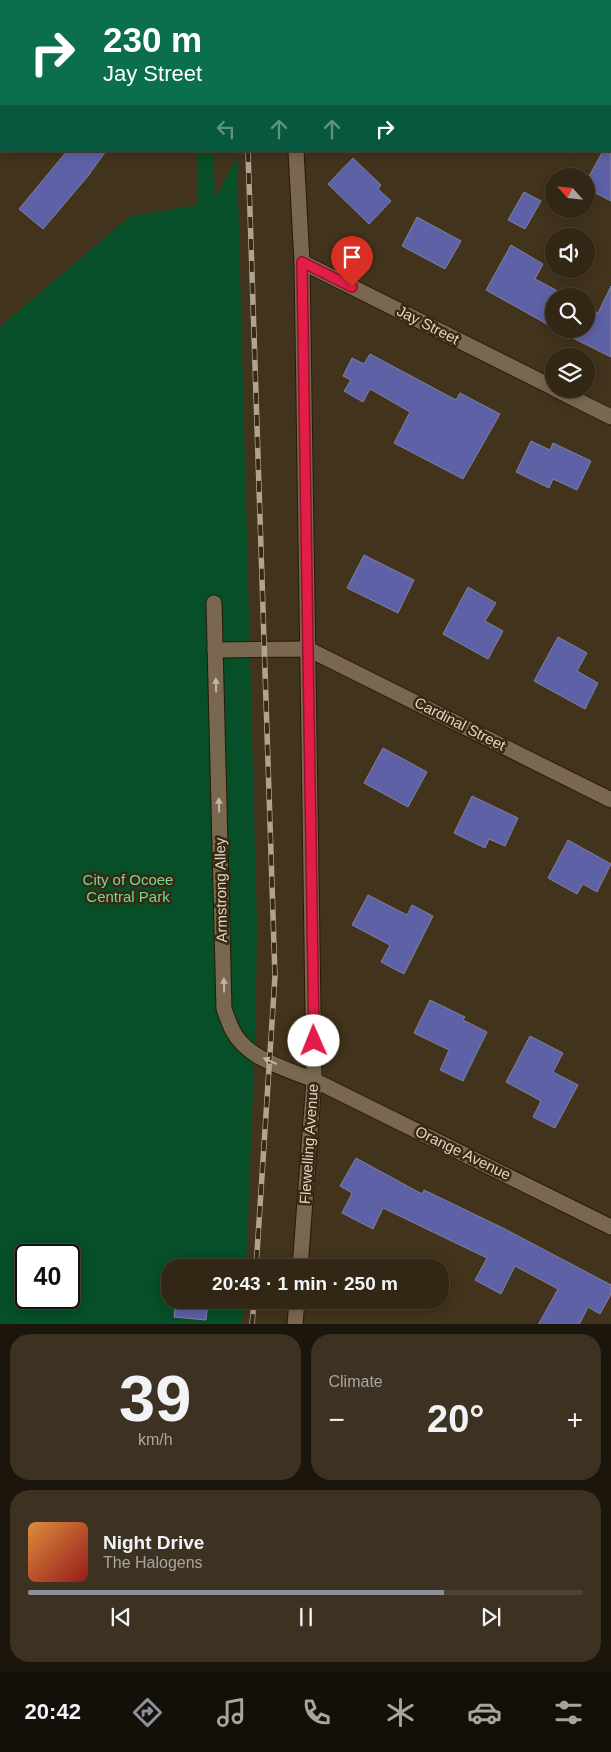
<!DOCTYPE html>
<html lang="en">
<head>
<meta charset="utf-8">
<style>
  body { margin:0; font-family:Helvetica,sans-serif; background:#3d3222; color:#f1f3f6; height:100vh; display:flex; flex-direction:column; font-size:19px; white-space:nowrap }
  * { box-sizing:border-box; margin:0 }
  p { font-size:16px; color:#a8a5a0 }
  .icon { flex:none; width:28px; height:28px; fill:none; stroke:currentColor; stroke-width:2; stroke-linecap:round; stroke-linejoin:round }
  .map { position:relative; height:1324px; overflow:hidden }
  .drawer { display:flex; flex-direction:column; gap:10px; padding:10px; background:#1c150c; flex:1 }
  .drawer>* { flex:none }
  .top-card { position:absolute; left:0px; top:0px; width:611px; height:152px; box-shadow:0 2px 12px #0003,0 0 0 1px #4d4334; background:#0b6e4f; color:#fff; overflow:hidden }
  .needle { width:32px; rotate:297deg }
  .tools { position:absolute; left:545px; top:168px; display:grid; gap:10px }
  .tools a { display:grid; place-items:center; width:50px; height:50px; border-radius:50%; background:#322615; box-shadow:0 2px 12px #0003,0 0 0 1px #4d4334; font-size:25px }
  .speed { position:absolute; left:15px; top:1244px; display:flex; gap:10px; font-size:25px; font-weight:700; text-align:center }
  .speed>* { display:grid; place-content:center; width:65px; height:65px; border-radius:50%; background:#322615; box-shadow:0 2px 12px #0003,0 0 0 1px #4d4334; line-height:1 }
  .speed .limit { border:2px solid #111; border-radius:8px; background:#fff; color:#111 }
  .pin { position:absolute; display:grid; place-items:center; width:42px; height:42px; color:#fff; margin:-51px -21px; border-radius:50% 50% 50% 0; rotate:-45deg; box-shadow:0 0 5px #0007 }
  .pin .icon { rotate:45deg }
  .me { position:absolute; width:55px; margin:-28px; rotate:359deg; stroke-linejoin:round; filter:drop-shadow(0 0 4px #0008) }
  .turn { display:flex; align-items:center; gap:18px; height:105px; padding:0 20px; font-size:22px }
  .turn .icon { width:65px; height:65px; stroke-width:2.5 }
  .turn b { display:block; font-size:35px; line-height:42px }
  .lanes { display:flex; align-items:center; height:48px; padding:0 20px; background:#0003; justify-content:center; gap:25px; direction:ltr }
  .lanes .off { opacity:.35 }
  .big { font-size:38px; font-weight:600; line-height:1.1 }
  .drawer .tile { flex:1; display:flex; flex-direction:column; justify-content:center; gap:8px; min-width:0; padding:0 18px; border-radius:20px; background:#3d3222 }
  .drawer .dial { align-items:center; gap:0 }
  .dial b { font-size:65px; line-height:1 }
  .song { display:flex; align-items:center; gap:15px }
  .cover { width:60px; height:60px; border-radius:8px; background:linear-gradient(135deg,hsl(30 70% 55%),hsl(0 70% 35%)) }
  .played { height:5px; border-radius:2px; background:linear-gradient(90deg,#8c9099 75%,#4d4334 75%) }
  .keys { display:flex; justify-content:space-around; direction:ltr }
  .heat { display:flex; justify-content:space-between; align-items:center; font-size:28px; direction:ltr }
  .drawer .tiles { flex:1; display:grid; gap:10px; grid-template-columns:1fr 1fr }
  .tile:last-child { grid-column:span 2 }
  .trip { position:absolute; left:161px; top:1259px; width:288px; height:50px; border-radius:20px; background:#322615; box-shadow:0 2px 12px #0003,0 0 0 1px #4d4334; font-weight:600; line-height:50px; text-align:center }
  .tabs { display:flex; height:80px; justify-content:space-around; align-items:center; background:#140f08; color:#a8a5a0 }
  .tabs .icon { width:35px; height:35px }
  .tabs .active { color:#8c9099 }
  .tabs b { font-size:22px; color:#f1f3f6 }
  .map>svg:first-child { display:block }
</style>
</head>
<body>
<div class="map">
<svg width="611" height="1325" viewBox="0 0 611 1325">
  <rect width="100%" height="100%" fill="#42331c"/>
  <!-- green -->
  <path fill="#064f28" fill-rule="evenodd" d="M197,151H213L215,200L237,157L257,926L255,1041L246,1267L170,1268V1300H244L242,1324L0,1325V327L130,216L198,205ZM26,1255H69V1298H26Z"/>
  <!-- building -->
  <g fill="#5e61a5" stroke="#7f829e">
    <path d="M611,136V201L586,188V182L603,151H610Z"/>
    <path d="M67,151H106L88,176L43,229L19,209Z"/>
    <path d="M353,158L381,185L378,189L391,201L369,224L328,184Z"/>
    <path d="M524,192L541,201L525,229L508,220Z"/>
    <path d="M417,217L461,241L445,269L402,246Z"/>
    <path d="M511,245L543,264L535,279L567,296H554V328L486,290Z"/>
    <path d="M611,286V357L555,329H586V307L598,313Z"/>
    <path d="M370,354L456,400L460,393L500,414L463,479L394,443L410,412L370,389L363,402L344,391L351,380L343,376L352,358L364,364Z"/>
    <path d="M531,441L550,450L553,443L591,461L577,490L553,479L549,488L516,472Z"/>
    <path d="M364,555L414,580L398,613L347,588Z"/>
    <path d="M468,587L496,603L485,621L503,631L488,659L443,634Z"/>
    <path d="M558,637L587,653L577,671L598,683L585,709L534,681Z"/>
    <path d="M383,748L427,772L408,807L364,783Z"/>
    <path d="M472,796L518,818L505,846L489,839L485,848L454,833Z"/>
    <path d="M568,840L611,864L597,892L583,884L577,894L548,878Z"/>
    <path d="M368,895L407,915L412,905L433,916L404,974L381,962L390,945L352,925Z"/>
    <path d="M430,1000L465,1017L463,1020L487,1032L463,1081L440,1070L449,1050L414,1033Z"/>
    <path d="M530,1036L563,1053L553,1072L578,1085L555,1128L533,1117L541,1101L506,1082Z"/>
    <path d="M356,1158L422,1194L424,1190L503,1228L611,1285V1294L600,1314L588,1307L579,1325H538L558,1289L515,1266L501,1294L475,1280L487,1258L383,1208L373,1229L342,1213L352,1193L340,1186Z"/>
    <path d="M176,1300H208L206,1320L174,1317Z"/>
  </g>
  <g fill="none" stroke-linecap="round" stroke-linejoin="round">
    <!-- minor casing -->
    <g stroke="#291a04" stroke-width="17">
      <g id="minor">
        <path d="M58,1V0"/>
        <path d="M317,1L318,0"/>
        <path d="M0,125L1,123"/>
        <path d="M296,151L302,262L314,1080L300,1268"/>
        <path d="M302,262L554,388"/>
        <path d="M555,389L611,417"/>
        <path d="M214,603L224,1009C227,1016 229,1024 233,1031C247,1059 287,1069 314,1080L611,1227"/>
        <path d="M215,650L308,649L611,800"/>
        <path d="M295,1325L297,1300"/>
      </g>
    </g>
    <!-- minor -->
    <use href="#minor" stroke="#79684f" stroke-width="15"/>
    <!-- rail casing -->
    <g stroke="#afa392" stroke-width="5.5">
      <g id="rail">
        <path d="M243,0V1"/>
        <path d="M248,151L275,976L256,1268"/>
        <path d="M252,1325L254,1300"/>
      </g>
    </g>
    <!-- rail -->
    <use href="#rail" stroke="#382912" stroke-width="4" stroke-dasharray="11" stroke-linecap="butt"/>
  </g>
  <!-- one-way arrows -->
  <defs><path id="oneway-solid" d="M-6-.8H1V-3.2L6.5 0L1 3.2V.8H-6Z" transform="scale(1.25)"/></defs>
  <g fill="#c0b4a3">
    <use href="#oneway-solid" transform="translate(216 685) rotate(-91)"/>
    <use href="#oneway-solid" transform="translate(219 805) rotate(-91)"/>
    <use href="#oneway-solid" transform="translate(224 985) rotate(-91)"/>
    <use href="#oneway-solid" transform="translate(270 1061) rotate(-155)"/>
  </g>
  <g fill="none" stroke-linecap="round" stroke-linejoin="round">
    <!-- route casing -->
    <g stroke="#92132f" stroke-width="12">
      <path id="route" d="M314,1041L302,262L352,287"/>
    </g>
    <!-- route -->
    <use href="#route" stroke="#e11d48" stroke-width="9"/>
  </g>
  <g text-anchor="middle" stroke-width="5" stroke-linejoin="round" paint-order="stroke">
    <!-- street labels -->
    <g font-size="15" fill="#dfd5c7" stroke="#382912">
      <text transform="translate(428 325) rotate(27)" y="5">Jay Street</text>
      <text transform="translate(460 724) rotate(27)" y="5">Cardinal Street</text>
      <text transform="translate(221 890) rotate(-91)" y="5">Armstrong Alley</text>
      <text transform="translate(309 1144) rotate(-86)" y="5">Flewelling Avenue</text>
      <text transform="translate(463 1153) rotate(26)" y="5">Orange Avenue</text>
    </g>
    <!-- park labels -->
    <g font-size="15" fill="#73d995" stroke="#382912">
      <text x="128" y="885">City of Ocoee<tspan x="128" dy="17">Central Park</tspan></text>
    </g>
  </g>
</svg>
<div class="tools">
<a><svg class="needle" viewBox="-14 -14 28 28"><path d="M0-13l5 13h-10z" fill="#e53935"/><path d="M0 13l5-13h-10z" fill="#a8a5a0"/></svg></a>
<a><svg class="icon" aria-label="sound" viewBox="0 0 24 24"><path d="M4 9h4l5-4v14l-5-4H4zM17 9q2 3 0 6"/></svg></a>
<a><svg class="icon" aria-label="search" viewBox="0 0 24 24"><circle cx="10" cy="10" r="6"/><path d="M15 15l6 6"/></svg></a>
<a><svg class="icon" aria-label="layers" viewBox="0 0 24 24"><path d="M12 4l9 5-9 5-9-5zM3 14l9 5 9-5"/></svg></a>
</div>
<div class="speed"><div class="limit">40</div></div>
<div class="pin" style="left:352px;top:287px;background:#d93025"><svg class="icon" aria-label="arrive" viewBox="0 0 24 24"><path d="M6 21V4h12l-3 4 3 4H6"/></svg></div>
<svg class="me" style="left:314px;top:1041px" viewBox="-20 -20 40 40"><circle r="19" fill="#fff"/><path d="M0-13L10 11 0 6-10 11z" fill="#e11d48"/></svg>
<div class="trip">20:43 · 1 min · 250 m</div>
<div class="top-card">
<div class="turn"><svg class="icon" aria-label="right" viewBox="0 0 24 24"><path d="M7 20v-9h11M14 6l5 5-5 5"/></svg><div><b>230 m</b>Jay Street</div></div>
<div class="lanes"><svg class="icon off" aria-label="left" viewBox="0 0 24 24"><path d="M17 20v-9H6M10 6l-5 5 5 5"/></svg><svg class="icon off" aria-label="ahead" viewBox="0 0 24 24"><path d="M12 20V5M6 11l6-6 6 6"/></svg><svg class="icon off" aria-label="ahead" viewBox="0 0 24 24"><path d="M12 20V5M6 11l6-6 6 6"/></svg><svg class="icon" aria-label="right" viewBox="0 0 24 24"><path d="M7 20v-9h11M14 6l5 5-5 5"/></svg></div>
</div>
</div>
<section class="drawer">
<div class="tiles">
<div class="tile dial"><b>39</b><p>km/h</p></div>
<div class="tile"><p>Climate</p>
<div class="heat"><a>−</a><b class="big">20°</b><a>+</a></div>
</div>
<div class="tile">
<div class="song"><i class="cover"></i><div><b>Night Drive</b><p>The Halogens</p></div></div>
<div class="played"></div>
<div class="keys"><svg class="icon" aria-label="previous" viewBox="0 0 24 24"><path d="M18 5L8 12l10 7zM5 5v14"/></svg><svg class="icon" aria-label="pause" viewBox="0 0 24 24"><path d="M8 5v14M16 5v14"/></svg><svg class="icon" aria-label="next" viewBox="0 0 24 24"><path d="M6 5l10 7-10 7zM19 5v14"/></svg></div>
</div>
</div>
</section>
<nav class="tabs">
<b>20:42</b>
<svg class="icon active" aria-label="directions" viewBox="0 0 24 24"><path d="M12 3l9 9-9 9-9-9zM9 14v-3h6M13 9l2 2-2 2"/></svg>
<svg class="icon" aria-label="music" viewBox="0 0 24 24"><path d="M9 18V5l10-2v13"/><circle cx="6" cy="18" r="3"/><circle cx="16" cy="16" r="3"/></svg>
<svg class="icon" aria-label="phone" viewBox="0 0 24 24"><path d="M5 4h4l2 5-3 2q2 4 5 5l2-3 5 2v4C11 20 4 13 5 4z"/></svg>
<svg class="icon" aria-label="climate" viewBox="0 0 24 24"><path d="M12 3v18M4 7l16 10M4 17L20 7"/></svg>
<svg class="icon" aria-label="car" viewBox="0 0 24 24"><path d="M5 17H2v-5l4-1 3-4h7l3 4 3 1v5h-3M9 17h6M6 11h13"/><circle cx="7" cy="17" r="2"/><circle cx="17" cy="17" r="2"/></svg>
<svg class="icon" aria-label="filters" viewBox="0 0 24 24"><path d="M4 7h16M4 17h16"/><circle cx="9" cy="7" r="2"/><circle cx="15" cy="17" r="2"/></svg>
</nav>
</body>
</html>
